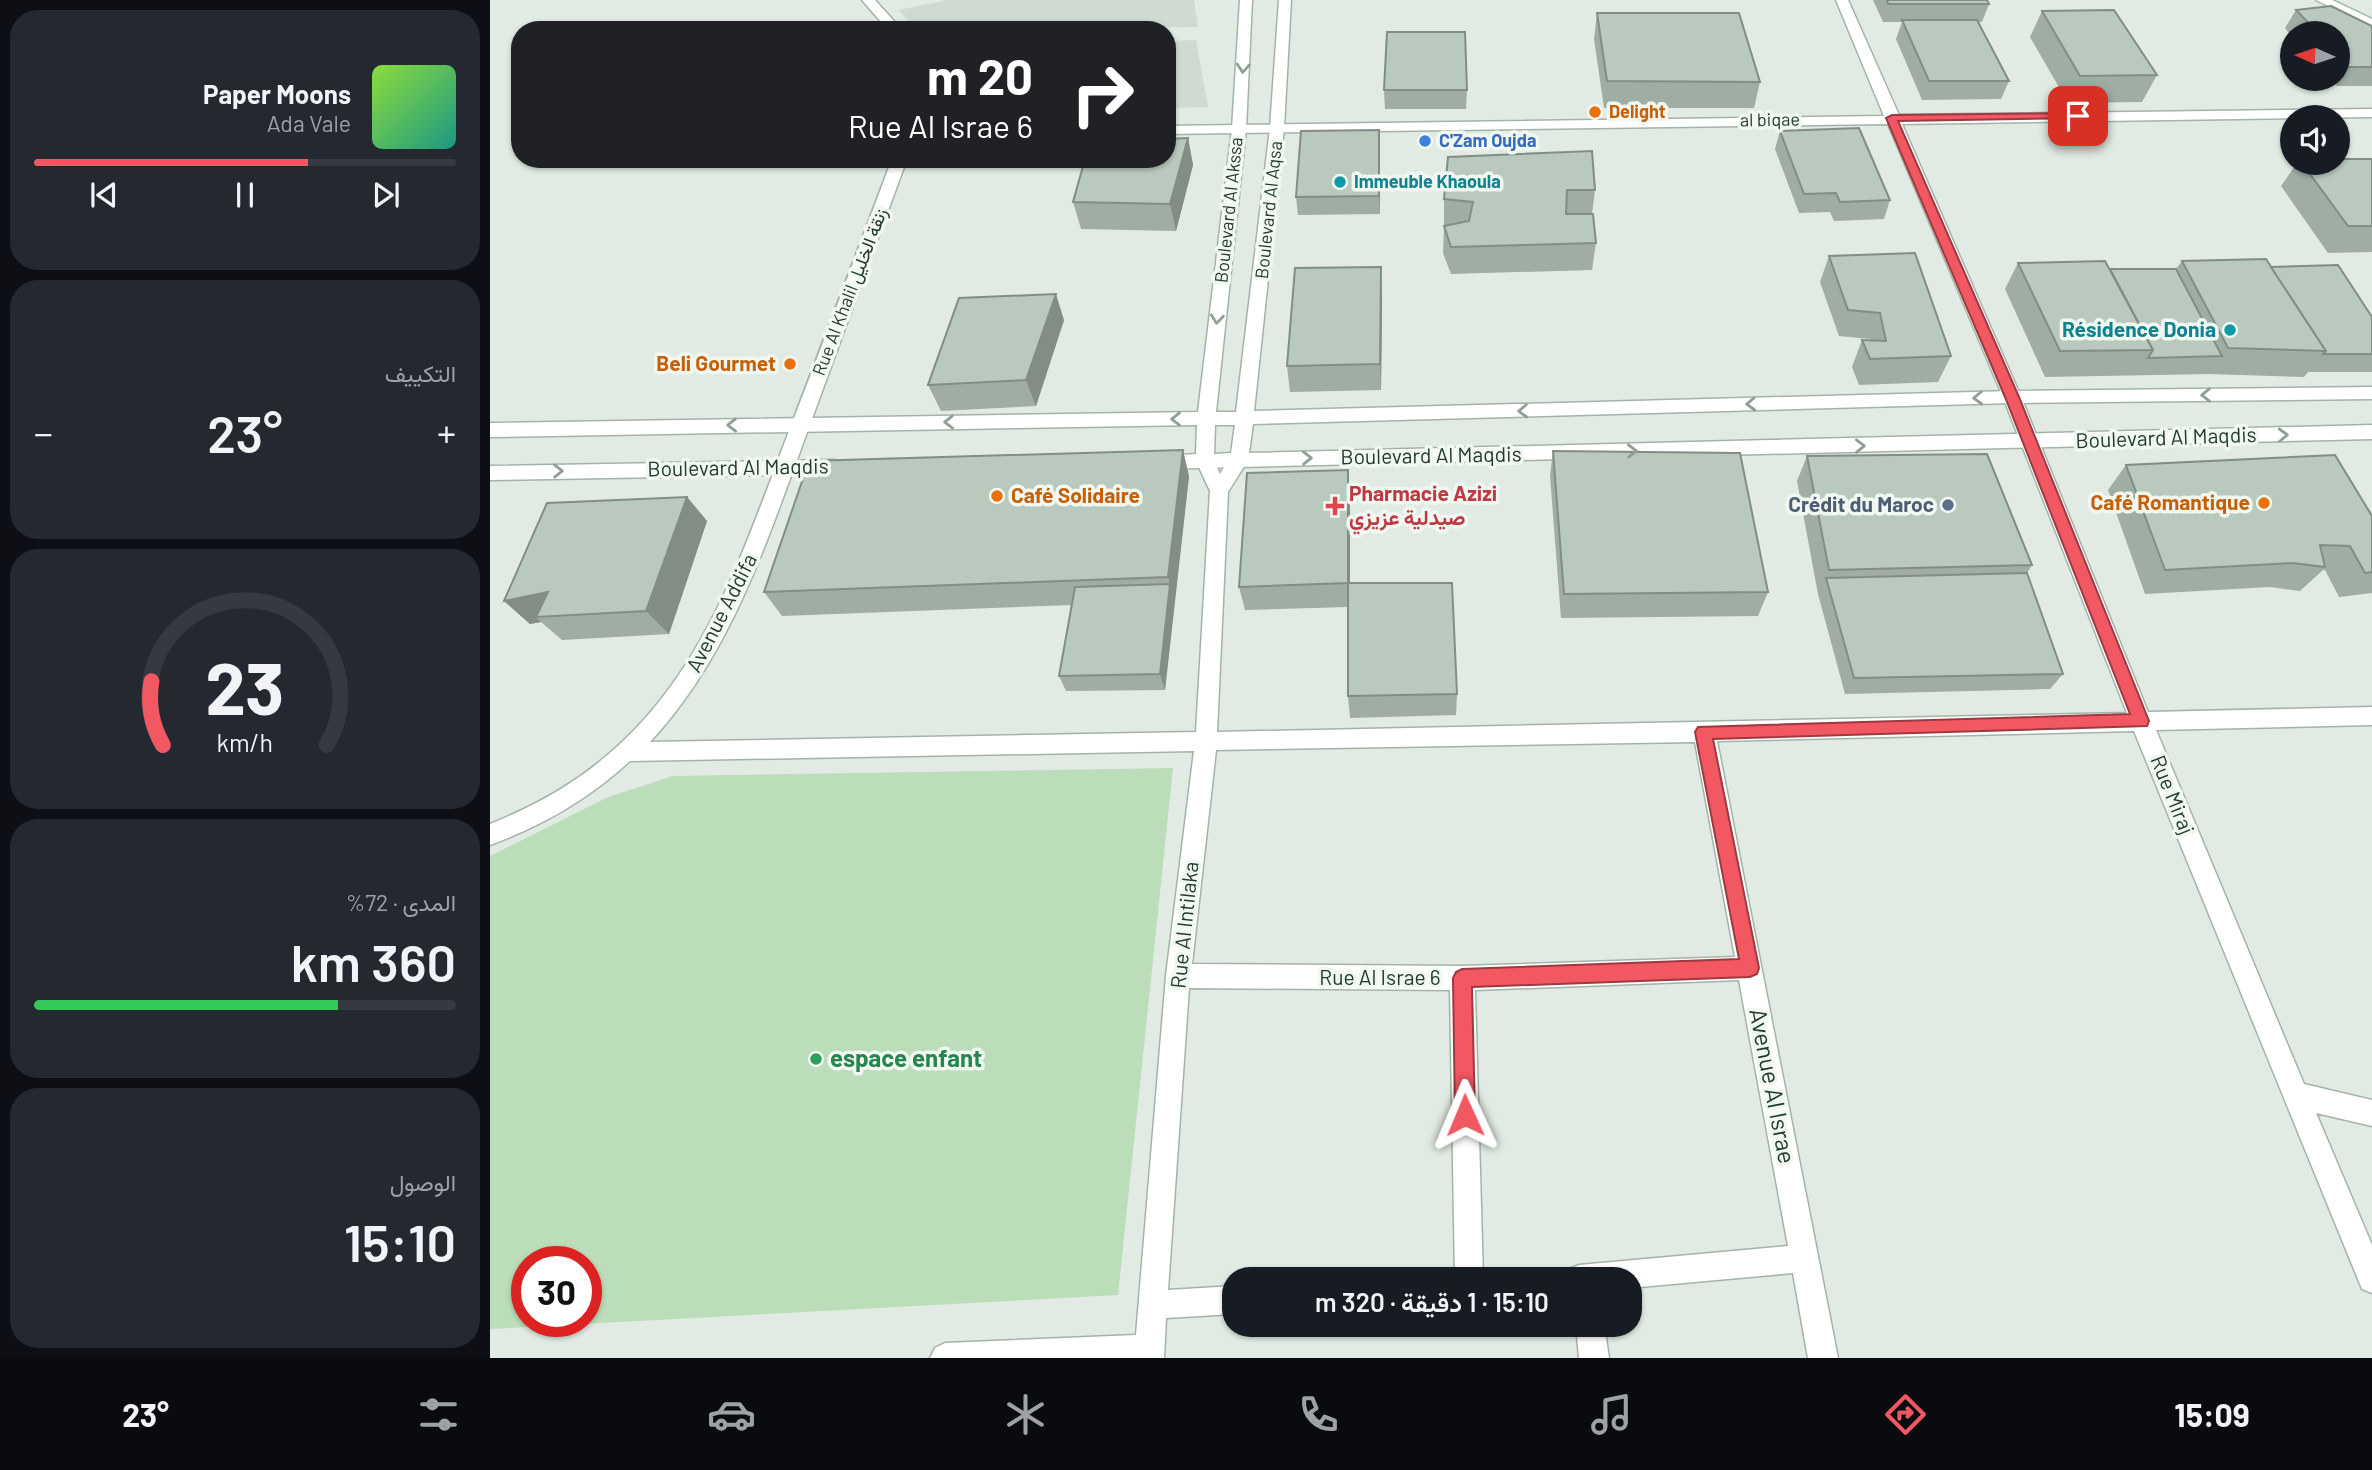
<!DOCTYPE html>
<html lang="ar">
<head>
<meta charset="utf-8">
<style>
  body { margin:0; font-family:Barlow,Vazirmatn,sans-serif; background:#242831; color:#f1f3f6; direction:rtl; height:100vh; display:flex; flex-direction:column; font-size:26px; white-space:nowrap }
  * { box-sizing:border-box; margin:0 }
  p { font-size:23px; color:#9ea1a6 }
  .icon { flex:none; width:38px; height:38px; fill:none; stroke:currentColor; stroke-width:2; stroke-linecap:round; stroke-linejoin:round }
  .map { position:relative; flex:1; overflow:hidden; direction:ltr }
  .side { display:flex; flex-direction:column; gap:10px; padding:10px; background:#0d0f14; width:490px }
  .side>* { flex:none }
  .top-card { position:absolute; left:21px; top:21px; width:665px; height:147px; border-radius:28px; box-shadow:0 2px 5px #0004; direction:rtl; background:#202124; color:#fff; overflow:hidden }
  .needle { width:46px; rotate:273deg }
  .tools { position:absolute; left:1790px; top:21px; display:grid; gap:14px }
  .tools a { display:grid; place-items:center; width:70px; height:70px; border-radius:50%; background:#171b24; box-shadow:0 2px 5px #0004; font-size:35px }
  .speed { position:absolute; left:21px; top:1246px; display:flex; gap:14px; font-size:35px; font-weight:700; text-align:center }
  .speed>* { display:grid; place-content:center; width:91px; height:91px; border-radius:50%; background:#171b24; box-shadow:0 2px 5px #0004; line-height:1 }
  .speed .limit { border:10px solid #d22; background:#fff; color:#111 }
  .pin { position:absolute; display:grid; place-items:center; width:60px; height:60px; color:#fff; margin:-30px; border-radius:14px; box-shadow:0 4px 10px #0006 }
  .me { position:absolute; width:77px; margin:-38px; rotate:359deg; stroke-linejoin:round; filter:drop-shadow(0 0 5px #0008) }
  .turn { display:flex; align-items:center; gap:24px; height:147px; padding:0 28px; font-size:32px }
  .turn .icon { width:91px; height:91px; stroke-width:2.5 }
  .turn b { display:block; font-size:49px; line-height:60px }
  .big { font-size:52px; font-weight:600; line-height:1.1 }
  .side .widget { flex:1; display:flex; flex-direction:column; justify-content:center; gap:10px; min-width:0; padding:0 24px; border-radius:28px; background:#242831 }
  .side .dial { align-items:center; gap:0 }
  .dial svg { height:182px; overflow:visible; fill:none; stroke:#363941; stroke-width:7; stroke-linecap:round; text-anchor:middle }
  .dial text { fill:#f1f3f6; stroke:none }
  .song { display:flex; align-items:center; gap:21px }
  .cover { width:84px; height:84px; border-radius:10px; background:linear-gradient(135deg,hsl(90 70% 55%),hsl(170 70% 35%)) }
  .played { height:7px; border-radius:4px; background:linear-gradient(90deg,#f25862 65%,#363941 65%) }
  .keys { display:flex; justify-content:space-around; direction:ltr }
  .heat { display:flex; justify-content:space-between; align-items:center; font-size:38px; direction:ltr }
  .charge { height:10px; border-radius:5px; background:linear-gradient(90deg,#34c759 72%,#363941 0) }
  .trip { position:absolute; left:732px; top:1267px; width:420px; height:70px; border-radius:28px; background:#171b24; box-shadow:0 2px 5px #0004; font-weight:600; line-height:70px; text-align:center; direction:rtl }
  .tab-bar { display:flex; height:112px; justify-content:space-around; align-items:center; background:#090b0e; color:#9ea1a6 }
  .tab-bar .icon { width:49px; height:49px }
  .tab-bar .current { color:#f25862 }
  .tab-bar b { font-size:32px; color:#f1f3f6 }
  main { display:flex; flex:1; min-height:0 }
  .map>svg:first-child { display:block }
</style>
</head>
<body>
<main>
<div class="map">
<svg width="1882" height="1358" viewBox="0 0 1882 1358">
  <rect width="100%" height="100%" fill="#e1ebe3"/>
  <!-- built -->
  <g fill="#cfdbd2">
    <path d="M457,0H704L708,27L425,30L409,10Z"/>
    <path d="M706,40L718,107L677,108V41Z"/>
  </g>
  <!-- green -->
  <path fill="#bbddb9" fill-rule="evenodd" d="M683,768L628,1295L0,1329V856L118,797L183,776ZM37,1262H96V1321H37Z"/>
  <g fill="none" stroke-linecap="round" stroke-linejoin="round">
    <!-- minor casing -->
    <g stroke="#a4b3a8" stroke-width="3">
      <g id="minor">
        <path d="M372,0H385L412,30H398Z"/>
        <path d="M1346,0H1358L1409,115L1882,109V117L1412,124L1531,397L1658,712L1882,707V725L1666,730L1814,1084L1882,1100V1126L1826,1113L1882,1245V1293L1872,1289L1644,731L1227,741L1348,1358H1318L1303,1273L1139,1288V1279H1075L1079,1269L1089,1265L1298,1246L1249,980L985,990L993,1279H965L960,990L699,988L678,1290L744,1286V1314L676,1318L674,1358H440L445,1348L455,1343L646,1335L676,976L704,751L140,761C99,799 52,826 0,845V824C188,750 234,604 299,431C334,341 368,250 402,159H417C383,252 349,345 315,438C275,546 240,656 160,742L706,732L720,491L706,461L708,456H722L730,474C737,463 741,451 756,455L758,460L738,492L727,732L1637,713L1513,397L1398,124L677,134V126L1394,116ZM1205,742L1245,957L972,966L702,964L726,750Z"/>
        <path d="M1086,1325H1114L1119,1358H1089Z"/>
      </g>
    </g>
    <!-- tertiary casing -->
    <g stroke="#a4b3a8" stroke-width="3">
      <g id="tertiary">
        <path d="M750,0H762L756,129L726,412H746L780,128L789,0H801L794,128L764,411L1522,391L1882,387V399L1522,403L763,424L759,453L1882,425V439L667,469L660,467L658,462L660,457L706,454L707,425L0,437V423L708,412L742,129ZM725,425H745L741,453L724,454Z"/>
        <path d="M344,460L351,462L353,467L351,472L344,474L0,480V466Z"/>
      </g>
    </g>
    <!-- secondary casing -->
    <g stroke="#a2baaa" stroke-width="3">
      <path id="secondary" d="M1826,0H1842L1882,19V28Z"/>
    </g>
    <!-- minor -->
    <use href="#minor" fill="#fff" fill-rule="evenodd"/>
    <!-- tertiary -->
    <use href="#tertiary" fill="#fff" fill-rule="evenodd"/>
    <!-- secondary -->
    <use href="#secondary" fill="#fff" fill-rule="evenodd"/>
  </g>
  <!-- wall -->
  <g fill="#9fada3">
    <path d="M1383,0H1497L1499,4L1492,22H1488L1519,81L1511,99L1432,100L1406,39L1412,22H1393Z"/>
    <path d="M1806,10L1882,26V86H1847L1841,79H1848V33H1802V37L1795,28Z"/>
    <path d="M1552,11L1667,75L1652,102L1578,103L1540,37Z"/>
    <path d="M1107,13L1270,82L1264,108H1114L1104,39Z"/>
    <path d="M894,90H977L976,109H895Z"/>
    <path d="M889,130L890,214L808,215L806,197Z"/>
    <path d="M1290,131L1400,200L1394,219L1344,221L1340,212L1309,213L1285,149Z"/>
    <path d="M698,138L703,165L686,231L591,229L583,202Z"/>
    <path d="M1102,151L1105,190L1102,214L1106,243L1102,270L961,274L953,253L954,226H957L954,225V199Z"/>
    <path d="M1882,159V252L1838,253L1791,186L1807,163H1848Z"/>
    <path d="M1339,256L1461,356L1448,382L1369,385L1362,367L1372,340L1380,341V339L1349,336L1330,282Z"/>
    <path d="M1692,261L1781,267L1882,317V372H1818L1814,377L1719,374L1555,377L1515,289L1528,263L1620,269H1686Z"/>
    <path d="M892,294L891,390L800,392L797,366Z"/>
    <path d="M574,320L546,406L451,411L438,385Z"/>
    <path d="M1063,451L1278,592L1268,616L1071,618L1060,476Z"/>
    <path d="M1317,456L1542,565L1537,573L1573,674L1560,689L1355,694L1328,594L1307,481Z"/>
    <path d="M1636,465L1882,516V593L1849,597L1835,570H1833L1810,591L1780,587L1655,594L1618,490Z"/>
    <path d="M858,470L860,495V583L967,694L966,715L860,718L858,696V607L755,610L749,587Z"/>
    <path d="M699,476L675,690L576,691L569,676L582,605L292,616L274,592Z"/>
    <path d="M197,497L217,521L179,634L72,640L51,622L40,624L14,601Z"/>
  </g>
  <!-- shaded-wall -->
  <g fill="#828d85">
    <path d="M889,130L890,148V214L889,196Z"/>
    <path d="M698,138L703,165L686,231L680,204Z"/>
    <path d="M891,267L892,294L891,390L890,364Z"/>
    <path d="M566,294L574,320L546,406L536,380Z"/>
    <path d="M693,450L699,476L675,690L670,674L680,584L678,577Z"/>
    <path d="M858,470L860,495V607L858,583Z"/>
    <path d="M197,497L217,521L179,634L156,611Z"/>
    <path d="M58,592L46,617L51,622L40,624L14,601Z"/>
  </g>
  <!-- building -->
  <g fill="#b9c9be" stroke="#828d85" stroke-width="2">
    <path d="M1397,0H1497L1499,4H1398Z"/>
    <path d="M1841,6L1882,26V67H1859L1848,55V33H1828L1806,10Z"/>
    <path d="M1624,10L1667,75L1590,76L1552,11Z"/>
    <path d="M1107,13H1249L1270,82L1117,81Z"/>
    <path d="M1412,20H1487L1519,81H1439Z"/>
    <path d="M897,32H975L977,90H894Z"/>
    <path d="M1369,128L1400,200L1350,202L1346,193L1314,194L1290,131Z"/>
    <path d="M889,130V196L806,197L811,131Z"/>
    <path d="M698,138L680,204L583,202L595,159H677V139Z"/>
    <path d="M1102,151L1105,190H1077L1076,214H1103L1106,243L961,247L954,226L979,221L983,202L954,199L958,157Z"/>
    <path d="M1848,159H1882V226H1858L1812,163H1848Z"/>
    <path d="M1425,253L1461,356L1380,359L1372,340L1396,341L1390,313L1358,310L1339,256Z"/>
    <path d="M1776,259L1836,351L1738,348L1692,261Z"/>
    <path d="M1615,261L1663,350L1570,351L1528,263Z"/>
    <path d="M1848,265L1882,317V354H1833L1836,351L1781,267Z"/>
    <path d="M891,267L890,364L797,366L805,268Z"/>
    <path d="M1620,269H1686L1732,356L1658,358L1663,350Z"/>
    <path d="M566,294L536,380L438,385L469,298Z"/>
    <path d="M693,450L678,577L274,592L319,461Z"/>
    <path d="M1063,451L1250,453L1278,592L1074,594Z"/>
    <path d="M1497,454L1542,565L1339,570L1317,456Z"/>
    <path d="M1845,455L1882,516V572L1875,573L1860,546L1830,545L1835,567L1803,563L1675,570L1636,465Z"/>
    <path d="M858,470V583L749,587L757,473Z"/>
    <path d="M197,497L156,611L46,617L58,592L14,601L57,503Z"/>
    <path d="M1537,573L1573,674L1364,678L1336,578Z"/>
    <path d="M858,583H962L967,694L858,696Z"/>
    <path d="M680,584L670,674L569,676L585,587Z"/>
  </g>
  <!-- one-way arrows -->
  <defs><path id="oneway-chevron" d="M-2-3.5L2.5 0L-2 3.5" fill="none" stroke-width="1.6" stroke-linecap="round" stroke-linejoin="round" transform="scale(1.75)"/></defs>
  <g stroke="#909e96">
    <use href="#oneway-chevron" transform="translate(753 68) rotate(94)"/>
    <use href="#oneway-chevron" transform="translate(727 319) rotate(96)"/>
    <use href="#oneway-chevron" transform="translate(1716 395) rotate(179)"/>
    <use href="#oneway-chevron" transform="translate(1488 398) rotate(178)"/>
    <use href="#oneway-chevron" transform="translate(1261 404) rotate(178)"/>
    <use href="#oneway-chevron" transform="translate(1033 411) rotate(178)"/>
    <use href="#oneway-chevron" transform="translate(686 419) rotate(179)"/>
    <use href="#oneway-chevron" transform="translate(459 422) rotate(179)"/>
    <use href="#oneway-chevron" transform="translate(242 425) rotate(179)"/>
    <use href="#oneway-chevron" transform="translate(1793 435) rotate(-2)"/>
    <use href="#oneway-chevron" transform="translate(1370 446) rotate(-1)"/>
    <use href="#oneway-chevron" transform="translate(1142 451) rotate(-1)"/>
    <use href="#oneway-chevron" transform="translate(817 458) rotate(-1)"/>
    <use href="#oneway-chevron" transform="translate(68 471) rotate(-1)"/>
  </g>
  <!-- route -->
  <path fill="#f25862" stroke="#9d3940" stroke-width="2" d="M1588,113L1592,114V118L1408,121L1529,397L1659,721L1657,726L1223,739L1269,968L1267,974L1260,977L982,987L985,1115L982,1122L975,1125L968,1122L965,1115L963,978L966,972L972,969L1249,959L1205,732L1208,727L1640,714L1515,397L1396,118L1402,115Z"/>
  <!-- markers -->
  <g fill="#e8710a" stroke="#f1f8f2" stroke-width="2.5">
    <circle cx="1105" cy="112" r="7"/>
    <circle cx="300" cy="364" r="7"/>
    <circle cx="507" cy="496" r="7"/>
    <circle cx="1774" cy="503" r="7"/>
  </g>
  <circle fill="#3f7fe0" stroke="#f1f8f2" stroke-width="2.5" cx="935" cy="141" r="7"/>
  <g fill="#0f9aa8" stroke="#f1f8f2" stroke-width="2.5">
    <circle cx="850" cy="182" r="7"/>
    <circle cx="1740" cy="330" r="7"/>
  </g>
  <circle fill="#5c6f8a" stroke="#f1f8f2" stroke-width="2.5" cx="1458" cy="505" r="7"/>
  <path fill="#e0444e" stroke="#f1f8f2" stroke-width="2.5" d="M841.5 495.5h7v7h7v7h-7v7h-7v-7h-7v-7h7z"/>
  <circle fill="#2e9e5b" stroke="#f1f8f2" stroke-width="2.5" cx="326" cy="1059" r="7"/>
  <g text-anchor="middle" stroke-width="7" stroke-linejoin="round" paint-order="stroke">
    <!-- far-food labels -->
    <g font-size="18" font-weight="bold" fill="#c56008" stroke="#f1f8f2" text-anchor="start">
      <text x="1119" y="118">Delight</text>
    </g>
    <!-- far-street labels -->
    <g font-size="18" fill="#213c2c" stroke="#f1f8f2">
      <text transform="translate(1280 120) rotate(-1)" y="6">al biqae</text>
      <text transform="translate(739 210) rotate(-84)" y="6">Boulevard Al Akssa</text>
      <text transform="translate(779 210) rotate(-84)" y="6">Boulevard Al Aqsa</text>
      <text transform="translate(360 292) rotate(-69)" y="6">Rue Al Khalil زنقة الخليل</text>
    </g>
    <!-- far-shop labels -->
    <g font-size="18" font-weight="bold" fill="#366cbe" stroke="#f1f8f2" text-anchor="start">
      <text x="949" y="147">C'Zam Oujda</text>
    </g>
    <!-- far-culture labels -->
    <g font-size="18" font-weight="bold" fill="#0d838f" stroke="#f1f8f2" text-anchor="start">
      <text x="864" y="188">Immeuble Khaoula</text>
    </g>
    <!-- culture labels -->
    <g font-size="21" font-weight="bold" fill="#0d838f" stroke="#f1f8f2" text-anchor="end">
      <text x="1726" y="337">Résidence Donia</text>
    </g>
    <!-- food labels -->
    <g font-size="21" font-weight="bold" fill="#c56008" stroke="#f1f8f2" text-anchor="end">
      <text x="286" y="371">Beli Gourmet</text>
      <text x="521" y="503" text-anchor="start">Café Solidaire</text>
      <text x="1760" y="510">Café Romantique</text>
    </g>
    <!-- street labels -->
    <g font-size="21" fill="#213c2c" stroke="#f1f8f2">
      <text transform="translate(1676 438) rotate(-2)" y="7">Boulevard Al Maqdis</text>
      <text transform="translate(941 456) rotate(-1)" y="7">Boulevard Al Maqdis</text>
      <text transform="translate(248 468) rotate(-1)" y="7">Boulevard Al Maqdis</text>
      <text transform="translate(232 613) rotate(-63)" y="7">Avenue Addifa</text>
      <text transform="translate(1682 795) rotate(68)" y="7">Rue Miraj</text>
      <text transform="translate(695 925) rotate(-84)" y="7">Rue Al Intilaka</text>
      <text x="890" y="985">Rue Al Israe 6</text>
    </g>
    <!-- health labels -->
    <g font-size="21" font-weight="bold" fill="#be3a42" stroke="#f1f8f2" text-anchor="start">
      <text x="859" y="501">Pharmacie Azizi<tspan x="859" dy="24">صيدلية عزيزي</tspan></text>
    </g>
    <!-- service labels -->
    <g font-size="21" font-weight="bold" fill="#4e5e75" stroke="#f1f8f2" text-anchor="end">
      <text x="1444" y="512">Crédit du Maroc</text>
    </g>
    <!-- near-leisure labels -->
    <g font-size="24" font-weight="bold" fill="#27864d" stroke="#f1f8f2" text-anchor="start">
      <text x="340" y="1067">espace enfant</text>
    </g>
    <!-- near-street labels -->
    <g font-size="24" fill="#213c2c" stroke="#f1f8f2">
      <text transform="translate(1282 1086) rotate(79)" y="8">Avenue Al Israe</text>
    </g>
  </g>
</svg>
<div class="tools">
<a><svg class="needle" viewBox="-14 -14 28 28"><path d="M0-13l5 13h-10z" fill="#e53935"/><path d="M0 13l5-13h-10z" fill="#9ea1a6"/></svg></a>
<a><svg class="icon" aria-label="sound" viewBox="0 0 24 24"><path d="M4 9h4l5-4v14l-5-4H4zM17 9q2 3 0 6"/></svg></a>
</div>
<div class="speed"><div class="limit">30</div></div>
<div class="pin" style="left:1588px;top:116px;background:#d93025"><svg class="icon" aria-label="arrive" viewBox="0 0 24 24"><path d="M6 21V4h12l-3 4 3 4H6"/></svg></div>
<svg class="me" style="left:975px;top:1115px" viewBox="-20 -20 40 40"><path d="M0-17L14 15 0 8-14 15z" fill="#f25862" stroke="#fff" stroke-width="4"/></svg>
<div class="trip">15:10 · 1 دقيقة · 320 m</div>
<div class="top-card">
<div class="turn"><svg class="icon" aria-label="right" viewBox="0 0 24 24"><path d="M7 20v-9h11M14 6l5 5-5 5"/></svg><div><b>20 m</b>Rue Al Israe 6</div></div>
</div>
</div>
<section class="side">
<div class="widget">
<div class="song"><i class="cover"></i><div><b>Paper Moons</b><p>Ada Vale</p></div></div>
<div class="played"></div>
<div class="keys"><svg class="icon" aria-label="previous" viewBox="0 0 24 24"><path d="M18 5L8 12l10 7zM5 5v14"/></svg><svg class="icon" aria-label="pause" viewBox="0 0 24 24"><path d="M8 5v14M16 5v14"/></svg><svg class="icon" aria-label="next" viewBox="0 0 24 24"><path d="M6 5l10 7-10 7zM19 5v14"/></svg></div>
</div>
<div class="widget"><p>التكييف</p>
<div class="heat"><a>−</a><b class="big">23°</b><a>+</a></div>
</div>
<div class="widget dial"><svg viewBox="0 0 100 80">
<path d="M14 69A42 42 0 1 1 86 69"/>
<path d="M14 69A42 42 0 0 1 9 41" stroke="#f25862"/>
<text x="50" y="56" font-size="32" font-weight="700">23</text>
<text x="50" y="72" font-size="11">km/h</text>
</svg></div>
<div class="widget"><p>المدى · 72%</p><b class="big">360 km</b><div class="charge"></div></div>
<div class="widget"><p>الوصول</p><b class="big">15:10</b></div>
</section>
</main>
<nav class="tab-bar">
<b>15:09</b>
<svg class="icon current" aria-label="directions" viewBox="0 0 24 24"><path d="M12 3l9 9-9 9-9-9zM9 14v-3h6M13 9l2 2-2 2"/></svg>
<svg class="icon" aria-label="music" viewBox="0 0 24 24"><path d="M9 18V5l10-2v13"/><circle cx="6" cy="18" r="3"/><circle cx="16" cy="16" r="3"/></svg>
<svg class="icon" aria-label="phone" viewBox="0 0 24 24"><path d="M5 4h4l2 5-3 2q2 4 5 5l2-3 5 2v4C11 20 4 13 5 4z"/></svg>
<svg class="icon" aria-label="climate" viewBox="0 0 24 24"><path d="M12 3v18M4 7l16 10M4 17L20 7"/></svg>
<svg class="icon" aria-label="car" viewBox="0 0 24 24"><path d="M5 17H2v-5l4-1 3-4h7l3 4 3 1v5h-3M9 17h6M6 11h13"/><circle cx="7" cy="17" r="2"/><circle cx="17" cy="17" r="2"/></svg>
<svg class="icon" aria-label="filters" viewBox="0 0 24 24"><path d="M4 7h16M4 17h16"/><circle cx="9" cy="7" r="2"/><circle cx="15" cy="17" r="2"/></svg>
<b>23°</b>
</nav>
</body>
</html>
